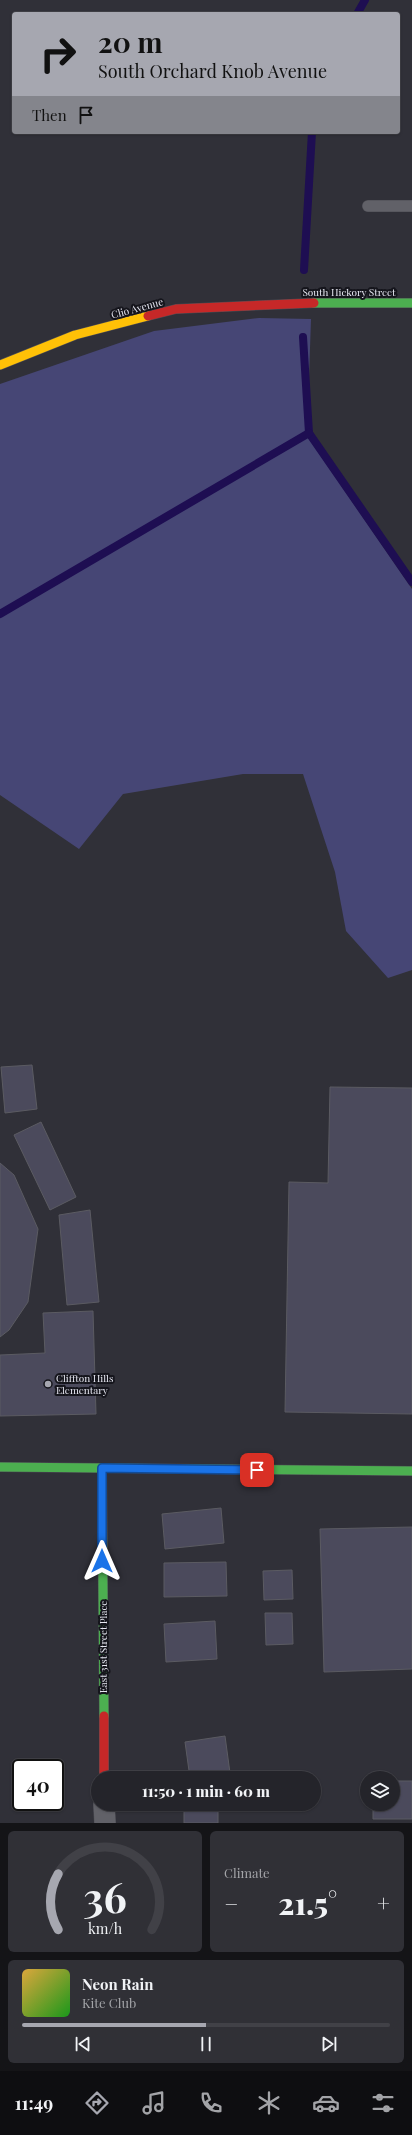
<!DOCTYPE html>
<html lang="en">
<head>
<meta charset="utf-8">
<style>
  body { margin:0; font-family:"Playfair Display",serif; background:#303036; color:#f1f3f6; height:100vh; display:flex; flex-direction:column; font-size:15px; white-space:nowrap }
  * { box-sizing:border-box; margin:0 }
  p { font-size:13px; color:#a3a4a8 }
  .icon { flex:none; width:22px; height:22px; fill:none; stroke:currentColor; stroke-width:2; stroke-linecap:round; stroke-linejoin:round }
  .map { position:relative; height:1823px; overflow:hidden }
  .side { display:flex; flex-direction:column; gap:8px; padding:8px; background:#141417; flex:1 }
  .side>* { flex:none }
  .guide { position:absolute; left:12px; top:12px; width:388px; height:122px; border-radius:4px; box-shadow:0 1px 3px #0004,0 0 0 1px #414147; background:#a6a7b0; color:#111; overflow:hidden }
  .tools { position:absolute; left:360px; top:1771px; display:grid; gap:8px }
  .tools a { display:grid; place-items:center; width:40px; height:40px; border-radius:50%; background:#24242a; box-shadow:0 1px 3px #0004,0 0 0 1px #414147; font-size:20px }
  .speed { position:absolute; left:12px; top:1759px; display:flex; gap:8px; font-size:20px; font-weight:700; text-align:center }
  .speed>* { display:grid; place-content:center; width:52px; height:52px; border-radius:50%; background:#24242a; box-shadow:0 1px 3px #0004,0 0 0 1px #414147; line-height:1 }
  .speed .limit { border:2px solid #111; border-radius:6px; background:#fff; color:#111 }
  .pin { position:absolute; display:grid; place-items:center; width:34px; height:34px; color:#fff; margin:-17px; border-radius:8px; box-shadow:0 2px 6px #0006 }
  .me { position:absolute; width:44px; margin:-22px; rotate:0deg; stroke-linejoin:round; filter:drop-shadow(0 0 3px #0008) }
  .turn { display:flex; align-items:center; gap:14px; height:84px; padding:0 20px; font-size:18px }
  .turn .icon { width:52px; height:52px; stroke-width:2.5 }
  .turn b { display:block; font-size:28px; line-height:34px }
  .then { display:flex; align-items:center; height:38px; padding:0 20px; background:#0003; gap:8px; font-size:15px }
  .big { font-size:30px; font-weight:800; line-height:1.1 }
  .side .tile { flex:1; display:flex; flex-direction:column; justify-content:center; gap:6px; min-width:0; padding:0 14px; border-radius:6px; background:#303036 }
  .side .dial { align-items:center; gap:0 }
  .dial svg { height:104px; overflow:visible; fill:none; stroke:#414147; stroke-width:7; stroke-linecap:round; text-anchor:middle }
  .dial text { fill:#f1f3f6; stroke:none }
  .song { display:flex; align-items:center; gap:12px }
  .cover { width:48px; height:48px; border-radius:6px; background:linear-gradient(135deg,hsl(40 70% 55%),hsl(120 70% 35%)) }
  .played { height:4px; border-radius:2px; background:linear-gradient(90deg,#a6a7b0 50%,#414147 50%) }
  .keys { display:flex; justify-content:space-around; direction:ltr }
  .heat { display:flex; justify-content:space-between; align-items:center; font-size:22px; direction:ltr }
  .side .tiles { flex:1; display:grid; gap:8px; grid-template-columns:1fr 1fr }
  .tile:last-child { grid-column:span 2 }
  .trip { position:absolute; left:91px; top:1771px; width:230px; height:40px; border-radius:20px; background:#24242a; box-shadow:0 1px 3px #0004,0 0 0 1px #414147; font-weight:800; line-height:40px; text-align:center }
  .menu { display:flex; height:64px; justify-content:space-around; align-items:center; background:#0e0e11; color:#a3a4a8 }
  .menu .icon { width:28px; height:28px }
  .menu .selected { color:#a6a7b0 }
  .menu b { font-size:18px; color:#f1f3f6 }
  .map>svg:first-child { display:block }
</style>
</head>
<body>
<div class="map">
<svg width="412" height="1823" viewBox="0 0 412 1823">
  <rect width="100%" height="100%" fill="#303038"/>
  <!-- green -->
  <path fill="#464675" d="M259,318L311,319L307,436L412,589V970L388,978L346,931L335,872L303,774H243L123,794L79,849L0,795V384L154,331Z"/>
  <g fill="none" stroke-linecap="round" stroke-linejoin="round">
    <!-- stream -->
    <g stroke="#1e0e52" stroke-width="8">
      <path d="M357,14L365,0"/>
      <path d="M304,270L312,132"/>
      <path d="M303,337L309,433L412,582"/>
      <path d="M0,614L309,433"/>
    </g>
  </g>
  <!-- building -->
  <g fill="#4b4a5c" stroke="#5b5b62">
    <path d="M32,1065L37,1109L5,1113L1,1067Z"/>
    <path d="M330,1087L412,1088V1414L285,1412L289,1182L328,1183Z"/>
    <path d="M41,1122L76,1197L50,1210L14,1135Z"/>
    <path d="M0,1163L14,1175L38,1229L28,1302L9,1330L0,1337Z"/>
    <path d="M90,1210L99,1302L67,1305L59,1215Z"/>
    <path d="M93,1311L96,1414L0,1416V1355L45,1353L43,1313Z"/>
    <path d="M221,1508L224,1543L165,1549L162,1514Z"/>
    <path d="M412,1527V1669L324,1672L320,1529Z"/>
    <path d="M226,1562L227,1596L164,1597V1563Z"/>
    <path d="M292,1570L293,1599L264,1600L263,1571Z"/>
    <path d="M265,1613H292L293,1644L266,1645Z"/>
    <path d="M215,1621L217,1659L166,1662L164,1624Z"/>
    <path d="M225,1736L230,1773L190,1778L185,1742Z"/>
    <path d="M393,1781H412V1819H373V1804H393Z"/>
    <rect x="184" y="1804" width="34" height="19"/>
  </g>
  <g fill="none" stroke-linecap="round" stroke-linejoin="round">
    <!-- lane casing -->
    <g stroke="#4e4e55" stroke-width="12">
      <path id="lane" d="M368,206H412"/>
    </g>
    <!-- street casing -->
    <g stroke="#4e4e55" stroke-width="22">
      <path id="street" d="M104,1804L105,1823"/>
    </g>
    <!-- fast casing -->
    <g stroke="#4e4e55" stroke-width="10">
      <g id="fast">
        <path d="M314,303H412"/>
        <path d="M0,1467L412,1471"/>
        <path d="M102,1468L104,1716"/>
      </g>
    </g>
    <!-- slow casing -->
    <g stroke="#4e4e55" stroke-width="10">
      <path id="slow" d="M0,365L75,335L148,316"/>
    </g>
    <!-- jam casing -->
    <g stroke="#4e4e55" stroke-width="10">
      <g id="jam">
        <path d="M148,316L176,309L314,303"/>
        <path d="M104,1716V1778"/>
      </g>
    </g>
    <!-- lane -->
    <use href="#lane" stroke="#616168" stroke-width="11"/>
    <!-- street -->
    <use href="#street" stroke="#616168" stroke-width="21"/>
    <!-- fast -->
    <use href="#fast" stroke="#4caf50" stroke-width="9"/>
    <!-- slow -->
    <use href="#slow" stroke="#ffc107" stroke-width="9"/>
    <!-- jam -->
    <use href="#jam" stroke="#c62828" stroke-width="9"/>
  </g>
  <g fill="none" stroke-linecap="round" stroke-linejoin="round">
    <!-- route casing -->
    <g stroke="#114b97" stroke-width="10">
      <path id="route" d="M102,1561V1468L257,1470"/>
    </g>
    <!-- route -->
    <use href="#route" stroke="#1a73e8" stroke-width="7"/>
  </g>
  <!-- markers -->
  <circle fill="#a6a7b0" stroke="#15151c" stroke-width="1.5" cx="48" cy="1384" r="4"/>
  <g text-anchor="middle" stroke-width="4" stroke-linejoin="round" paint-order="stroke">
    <!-- street labels -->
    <g font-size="10" fill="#e6e7f1" stroke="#15151c">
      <text x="349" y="296">South Hickory Street</text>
      <text transform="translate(137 308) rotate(-15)" y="4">Clio Avenue</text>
      <text transform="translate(103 1647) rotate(-90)" y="4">East 31st Street Place</text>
    </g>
    <!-- poi labels -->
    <g font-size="10" fill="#e6e7f1" stroke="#15151c" text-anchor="start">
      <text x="56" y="1382">Cliffton Hills<tspan x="56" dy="12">Elementary</tspan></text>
    </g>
  </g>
</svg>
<div class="tools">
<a><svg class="icon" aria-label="layers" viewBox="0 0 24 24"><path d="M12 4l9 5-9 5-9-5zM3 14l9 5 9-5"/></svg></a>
</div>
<div class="speed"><div class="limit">40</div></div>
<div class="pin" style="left:257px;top:1470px;background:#d93025"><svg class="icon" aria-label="arrive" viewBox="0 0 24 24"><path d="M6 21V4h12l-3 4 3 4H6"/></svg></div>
<svg class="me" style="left:102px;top:1561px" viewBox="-20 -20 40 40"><path d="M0-17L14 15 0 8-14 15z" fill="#1a73e8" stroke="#fff" stroke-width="4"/></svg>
<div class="trip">11:50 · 1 min · 60 m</div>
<div class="guide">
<div class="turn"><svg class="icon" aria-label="right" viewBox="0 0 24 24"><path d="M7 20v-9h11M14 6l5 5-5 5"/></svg><div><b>20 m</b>South Orchard Knob Avenue</div></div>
<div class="then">Then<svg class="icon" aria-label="arrive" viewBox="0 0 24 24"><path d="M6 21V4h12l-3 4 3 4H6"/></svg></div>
</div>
</div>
<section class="side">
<div class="tiles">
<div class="tile dial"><svg viewBox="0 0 100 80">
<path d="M14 69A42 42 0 1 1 86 69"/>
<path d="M14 69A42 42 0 0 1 14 26" stroke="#a6a7b0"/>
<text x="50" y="56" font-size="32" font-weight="700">36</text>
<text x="50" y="72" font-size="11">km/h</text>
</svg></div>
<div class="tile"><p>Climate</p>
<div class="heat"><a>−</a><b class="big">21.5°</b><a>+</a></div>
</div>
<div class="tile">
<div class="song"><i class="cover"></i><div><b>Neon Rain</b><p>Kite Club</p></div></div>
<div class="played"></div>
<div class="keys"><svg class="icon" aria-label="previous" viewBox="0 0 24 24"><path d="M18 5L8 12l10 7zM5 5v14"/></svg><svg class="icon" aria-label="pause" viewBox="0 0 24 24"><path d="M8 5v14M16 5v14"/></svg><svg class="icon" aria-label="next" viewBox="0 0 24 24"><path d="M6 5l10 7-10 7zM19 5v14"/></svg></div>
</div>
</div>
</section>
<nav class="menu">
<b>11:49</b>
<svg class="icon selected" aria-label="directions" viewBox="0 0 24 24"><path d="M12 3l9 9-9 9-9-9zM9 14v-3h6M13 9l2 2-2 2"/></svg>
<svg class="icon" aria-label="music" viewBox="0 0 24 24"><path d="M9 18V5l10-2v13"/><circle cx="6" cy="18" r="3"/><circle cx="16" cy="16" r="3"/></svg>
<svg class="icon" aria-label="phone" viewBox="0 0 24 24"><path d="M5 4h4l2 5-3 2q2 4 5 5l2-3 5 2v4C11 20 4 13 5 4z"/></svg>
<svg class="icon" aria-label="climate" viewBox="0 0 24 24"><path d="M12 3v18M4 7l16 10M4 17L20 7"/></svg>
<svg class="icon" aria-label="car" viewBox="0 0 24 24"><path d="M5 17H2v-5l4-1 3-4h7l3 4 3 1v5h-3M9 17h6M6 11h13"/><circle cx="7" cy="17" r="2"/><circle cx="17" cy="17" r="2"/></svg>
<svg class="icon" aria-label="filters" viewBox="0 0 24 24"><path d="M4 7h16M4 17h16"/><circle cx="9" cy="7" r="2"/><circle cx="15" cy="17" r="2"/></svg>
</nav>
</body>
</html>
